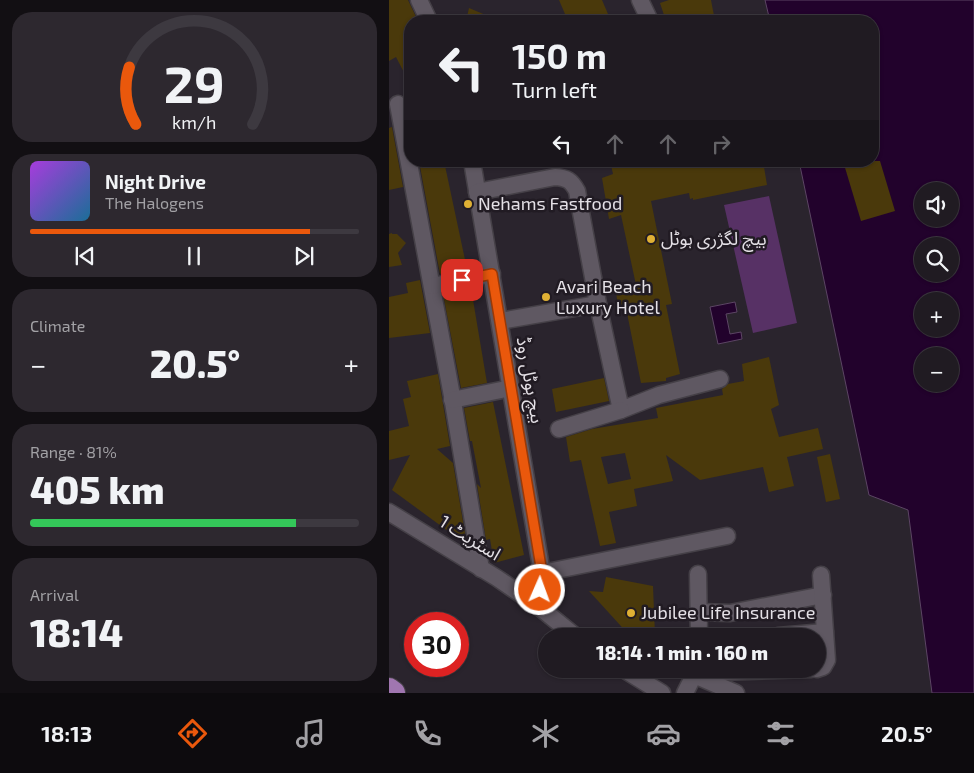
<!DOCTYPE html>
<html lang="en">
<head>
<meta charset="utf-8">
<style>
  body { margin:0; font-family:"Exo 2","Noto Sans Arabic",sans-serif; background:#2d282f; color:#f1f3f6; height:100vh; display:flex; flex-direction:column; font-size:19px; white-space:nowrap }
  * { box-sizing:border-box; margin:0 }
  p { font-size:16px; color:#a2a1a5 }
  .icon { flex:none; width:28px; height:28px; fill:none; stroke:currentColor; stroke-width:2; stroke-linecap:round; stroke-linejoin:round }
  .map { position:relative; flex:1; overflow:hidden }
  .side { display:flex; flex-direction:column; gap:12px; padding:12px; background:#120f13; width:389px }
  .side>* { flex:none }
  .banner { position:absolute; left:15px; top:15px; width:475px; height:152px; border-radius:20px; box-shadow:0 1px 4px #0004,0 0 0 1px #3d3940; background:#201b22; color:#f1f3f6; overflow:hidden }
  .tools { position:absolute; left:525px; top:182px; display:grid; gap:10px }
  .tools a { display:grid; place-items:center; width:45px; height:45px; border-radius:50%; background:#201b22; box-shadow:0 1px 4px #0004,0 0 0 1px #3d3940; font-size:25px }
  .speed { position:absolute; left:15px; top:612px; display:flex; gap:10px; font-size:25px; font-weight:700; text-align:center }
  .speed>* { display:grid; place-content:center; width:65px; height:65px; border-radius:50%; background:#201b22; box-shadow:0 1px 4px #0004,0 0 0 1px #3d3940; line-height:1 }
  .speed .limit { border:8px solid #d22; background:#fff; color:#111 }
  .pin { position:absolute; display:grid; place-items:center; width:42px; height:42px; color:#fff; margin:-21px; border-radius:10px; box-shadow:0 2px 8px #0006 }
  .me { position:absolute; width:55px; margin:-28px; rotate:2deg; stroke-linejoin:round; filter:drop-shadow(0 0 4px #0008) }
  .turn { display:flex; align-items:center; gap:18px; height:105px; padding:0 25px; font-size:22px }
  .turn .icon { width:65px; height:65px; stroke-width:2.5 }
  .turn b { display:block; font-size:35px; line-height:42px }
  .lanes { display:flex; align-items:center; height:48px; padding:0 25px; background:#0003; justify-content:center; gap:25px; direction:ltr }
  .lanes .off { opacity:.35 }
  .big { font-size:38px; font-weight:800; line-height:1.1 }
  .side .card { flex:1; display:flex; flex-direction:column; justify-content:center; gap:8px; min-width:0; padding:0 18px; border-radius:20px; background:#2d282f }
  .side .dial { align-items:center; gap:0 }
  .dial svg { height:130px; overflow:visible; fill:none; stroke:#3d3940; stroke-width:7; stroke-linecap:round; text-anchor:middle }
  .dial text { fill:#f1f3f6; stroke:none }
  .song { display:flex; align-items:center; gap:15px }
  .cover { width:60px; height:60px; border-radius:8px; background:linear-gradient(135deg,hsl(280 70% 55%),hsl(200 70% 35%)) }
  .played { height:5px; border-radius:2px; background:linear-gradient(90deg,#ea580c 85%,#3d3940 85%) }
  .keys { display:flex; justify-content:space-around; direction:ltr }
  .heat { display:flex; justify-content:space-between; align-items:center; font-size:28px; direction:ltr }
  .charge { height:8px; border-radius:4px; background:linear-gradient(90deg,#34c759 81%,#3d3940 0) }
  .trip { position:absolute; left:149px; top:628px; width:288px; height:50px; border-radius:25px; background:#201b22; box-shadow:0 1px 4px #0004,0 0 0 1px #3d3940; font-weight:800; line-height:50px; text-align:center }
  .dock { display:flex; height:80px; justify-content:space-around; align-items:center; background:#0d0b0e; color:#a2a1a5 }
  .dock .icon { width:35px; height:35px }
  .dock .on { color:#ea580c }
  .dock b { font-size:22px; color:#f1f3f6 }
  main { display:flex; flex:1; min-height:0 }
  .map>svg:first-child { display:block }
</style>
</head>
<body>
<main>
<section class="side">
<div class="card dial"><svg viewBox="0 0 100 80">
<path d="M14 69A42 42 0 1 1 86 69"/>
<path d="M14 69A42 42 0 0 1 10 34" stroke="#ea580c"/>
<text x="50" y="56" font-size="32" font-weight="700">29</text>
<text x="50" y="72" font-size="11">km/h</text>
</svg></div>
<div class="card">
<div class="song"><i class="cover"></i><div><b>Night Drive</b><p>The Halogens</p></div></div>
<div class="played"></div>
<div class="keys"><svg class="icon" aria-label="previous" viewBox="0 0 24 24"><path d="M18 5L8 12l10 7zM5 5v14"/></svg><svg class="icon" aria-label="pause" viewBox="0 0 24 24"><path d="M8 5v14M16 5v14"/></svg><svg class="icon" aria-label="next" viewBox="0 0 24 24"><path d="M6 5l10 7-10 7zM19 5v14"/></svg></div>
</div>
<div class="card"><p>Climate</p>
<div class="heat"><a>−</a><b class="big">20.5°</b><a>+</a></div>
</div>
<div class="card"><p>Range · 81%</p><b class="big">405 km</b><div class="charge"></div></div>
<div class="card"><p>Arrival</p><b class="big">18:14</b></div>
</section>
<div class="map">
<svg width="586" height="693" viewBox="0 0 586 693">
  <rect width="100%" height="100%" fill="#2a242d"/>
  <!-- green -->
  <path fill="#573165" d="M380,196L408,323L364,333L335,205Z"/>
  <!-- water -->
  <g fill="#22022c" stroke="#5c4564" fill-rule="evenodd">
    <path d="M376,0H585V693H543L519,510L480,495L410,161H484V21H381ZM534,191H561V219H534ZM534,246H561V274H534ZM534,301H561V329H534ZM534,356H561V384H534Z"/>
    <path d="M346,302L348,312L337,314L341,334L352,332L353,339L329,344L321,307Z"/>
  </g>
  <!-- building -->
  <g fill="#4a390b" fill-rule="evenodd">
    <path d="M0,0H19L29,21H21V84L7,57L0,61Z"/>
    <path d="M170,0H213L222,21H179Z"/>
    <path d="M280,0H322L326,21H277L271,3Z"/>
    <path d="M80,8L111,21H77Z"/>
    <path d="M3,127L14,187L0,190V128Z"/>
    <path d="M30,161H55L78,269L51,274Z"/>
    <path d="M221,161H374L378,185L304,200V198L301,199L300,193L262,201L283,304L277,305L291,374L277,378V381L252,383L237,308L229,306L227,292L238,287L247,285L232,215L220,219L213,178L224,174Z"/>
    <path d="M454,161H491L506,211L472,221Z"/>
    <path d="M3,233V234H8L17,243L9,253L13,265L0,267V234Z"/>
    <path d="M31,280L41,333L0,338V297L19,293L17,283Z"/>
    <path d="M82,288L98,383L72,388L54,294Z"/>
    <path d="M380,357L390,405L382,409L390,437L429,428L434,449L398,457L405,486L380,492L374,467L311,480L277,455L284,481L245,489L248,506L220,512L227,543L211,546L192,460L181,462L177,437L203,429L269,418L267,408L334,395L333,389L339,384L355,381L353,364ZM236,453L242,479L219,484L212,457Z"/>
    <path d="M49,374L61,446L48,449L64,463L78,545L3,490L21,455L0,460V431L20,426L14,399L22,397L18,381Z"/>
    <path d="M215,378L220,401L167,412L163,389Z"/>
    <path d="M104,402L135,555L105,563L101,539L97,540L88,484L92,488L83,441H81L75,408Z"/>
    <path d="M441,454L451,499L437,502L428,457Z"/>
    <path d="M217,577L264,586L266,635L255,633V636H241L200,591L214,592Z"/>
  </g>
  <g fill="none" stroke-linecap="round" stroke-linejoin="round">
    <!-- minor casing -->
    <g stroke="#454047" stroke-width="19">
      <g id="minor">
        <path d="M30,0L40,21"/>
        <path d="M251,0L261,21"/>
        <path d="M9,104L63,396L92,569"/>
        <path d="M83,161L153,573L149,606"/>
        <path d="M88,192L166,177C178,178 182,180 188,191L209,304L232,410L270,395L331,379"/>
        <path d="M43,286L103,274"/>
        <path d="M111,321L209,304"/>
        <path d="M63,400L122,388"/>
        <path d="M170,429L232,410"/>
        <path d="M0,512L108,578L149,606L186,636"/>
        <path d="M153,573L338,536"/>
        <path d="M309,574L310,636"/>
        <path d="M309,612L341,613L434,595"/>
        <path d="M389,636L436,632"/>
        <path d="M234,669L273,693"/>
        <path d="M313,669L328,672L422,669"/>
        <path d="M428,669L434,667L438,660L432,575"/>
        <path d="M305,675L347,693"/>
        <path d="M296,693L308,669"/>
      </g>
    </g>
    <!-- highway casing -->
    <g stroke="#454047" stroke-width="26">
      <path id="highway" d="M0,690L4,693"/>
    </g>
    <!-- minor -->
    <use href="#minor" stroke="#5f5862" stroke-width="16"/>
    <!-- highway -->
    <use href="#highway" stroke="#a076b0" stroke-width="24"/>
  </g>
  <g fill="none" stroke-linecap="round" stroke-linejoin="round">
    <!-- route casing -->
    <g stroke="#983908" stroke-width="12">
      <path id="route" d="M73,280L103,274L153,573L151,590"/>
    </g>
    <!-- route -->
    <use href="#route" stroke="#ea580c" stroke-width="9"/>
  </g>
  <!-- markers -->
  <g fill="#dfb034" stroke="#211b23" stroke-width="2">
    <circle cx="79" cy="204" r="5"/>
    <circle cx="262" cy="239" r="5"/>
    <circle cx="157" cy="297" r="5"/>
    <circle cx="242" cy="613" r="5"/>
  </g>
  <g text-anchor="middle" stroke-width="5" stroke-linejoin="round" paint-order="stroke">
    <!-- poi labels -->
    <g font-size="18" fill="#e4e0e6" stroke="#211b23" text-anchor="start">
      <text x="89" y="210">Nehams Fastfood</text>
      <text x="272" y="245">بیچ لگژری ہوٹل</text>
      <text x="167" y="293">Avari Beach<tspan x="167" dy="21">Luxury Hotel</tspan></text>
      <text x="252" y="619">Jubilee Life Insurance</text>
    </g>
    <!-- street labels -->
    <g font-size="18" fill="#e4e0e6" stroke="#211b23">
      <text transform="translate(141 380) rotate(80)" y="6">بیچ ہوٹل روڈ</text>
      <text transform="translate(81 538) rotate(32)" y="6">اسٹریٹ 1</text>
    </g>
  </g>
</svg>
<div class="tools">
<a><svg class="icon" aria-label="sound" viewBox="0 0 24 24"><path d="M4 9h4l5-4v14l-5-4H4zM17 9q2 3 0 6"/></svg></a>
<a><svg class="icon" aria-label="search" viewBox="0 0 24 24"><circle cx="10" cy="10" r="6"/><path d="M15 15l6 6"/></svg></a>
<a>+</a>
<a>−</a>
</div>
<div class="speed"><div class="limit">30</div></div>
<div class="pin" style="left:73px;top:280px;background:#d93025"><svg class="icon" aria-label="arrive" viewBox="0 0 24 24"><path d="M6 21V4h12l-3 4 3 4H6"/></svg></div>
<svg class="me" style="left:151px;top:590px" viewBox="-20 -20 40 40"><circle r="17" fill="#ea580c" stroke="#fff" stroke-width="3"/><path d="M0-11L8 9 0 5-8 9z" fill="#fff"/></svg>
<div class="trip">18:14 · 1 min · 160 m</div>
<div class="banner">
<div class="turn"><svg class="icon" aria-label="left" viewBox="0 0 24 24"><path d="M17 20v-9H6M10 6l-5 5 5 5"/></svg><div><b>150 m</b>Turn left</div></div>
<div class="lanes"><svg class="icon" aria-label="left" viewBox="0 0 24 24"><path d="M17 20v-9H6M10 6l-5 5 5 5"/></svg><svg class="icon off" aria-label="ahead" viewBox="0 0 24 24"><path d="M12 20V5M6 11l6-6 6 6"/></svg><svg class="icon off" aria-label="ahead" viewBox="0 0 24 24"><path d="M12 20V5M6 11l6-6 6 6"/></svg><svg class="icon off" aria-label="right" viewBox="0 0 24 24"><path d="M7 20v-9h11M14 6l5 5-5 5"/></svg></div>
</div>
</div>
</main>
<nav class="dock">
<b>18:13</b>
<svg class="icon on" aria-label="directions" viewBox="0 0 24 24"><path d="M12 3l9 9-9 9-9-9zM9 14v-3h6M13 9l2 2-2 2"/></svg>
<svg class="icon" aria-label="music" viewBox="0 0 24 24"><path d="M9 18V5l10-2v13"/><circle cx="6" cy="18" r="3"/><circle cx="16" cy="16" r="3"/></svg>
<svg class="icon" aria-label="phone" viewBox="0 0 24 24"><path d="M5 4h4l2 5-3 2q2 4 5 5l2-3 5 2v4C11 20 4 13 5 4z"/></svg>
<svg class="icon" aria-label="climate" viewBox="0 0 24 24"><path d="M12 3v18M4 7l16 10M4 17L20 7"/></svg>
<svg class="icon" aria-label="car" viewBox="0 0 24 24"><path d="M5 17H2v-5l4-1 3-4h7l3 4 3 1v5h-3M9 17h6M6 11h13"/><circle cx="7" cy="17" r="2"/><circle cx="17" cy="17" r="2"/></svg>
<svg class="icon" aria-label="filters" viewBox="0 0 24 24"><path d="M4 7h16M4 17h16"/><circle cx="9" cy="7" r="2"/><circle cx="15" cy="17" r="2"/></svg>
<b>20.5°</b>
</nav>
</body>
</html>
